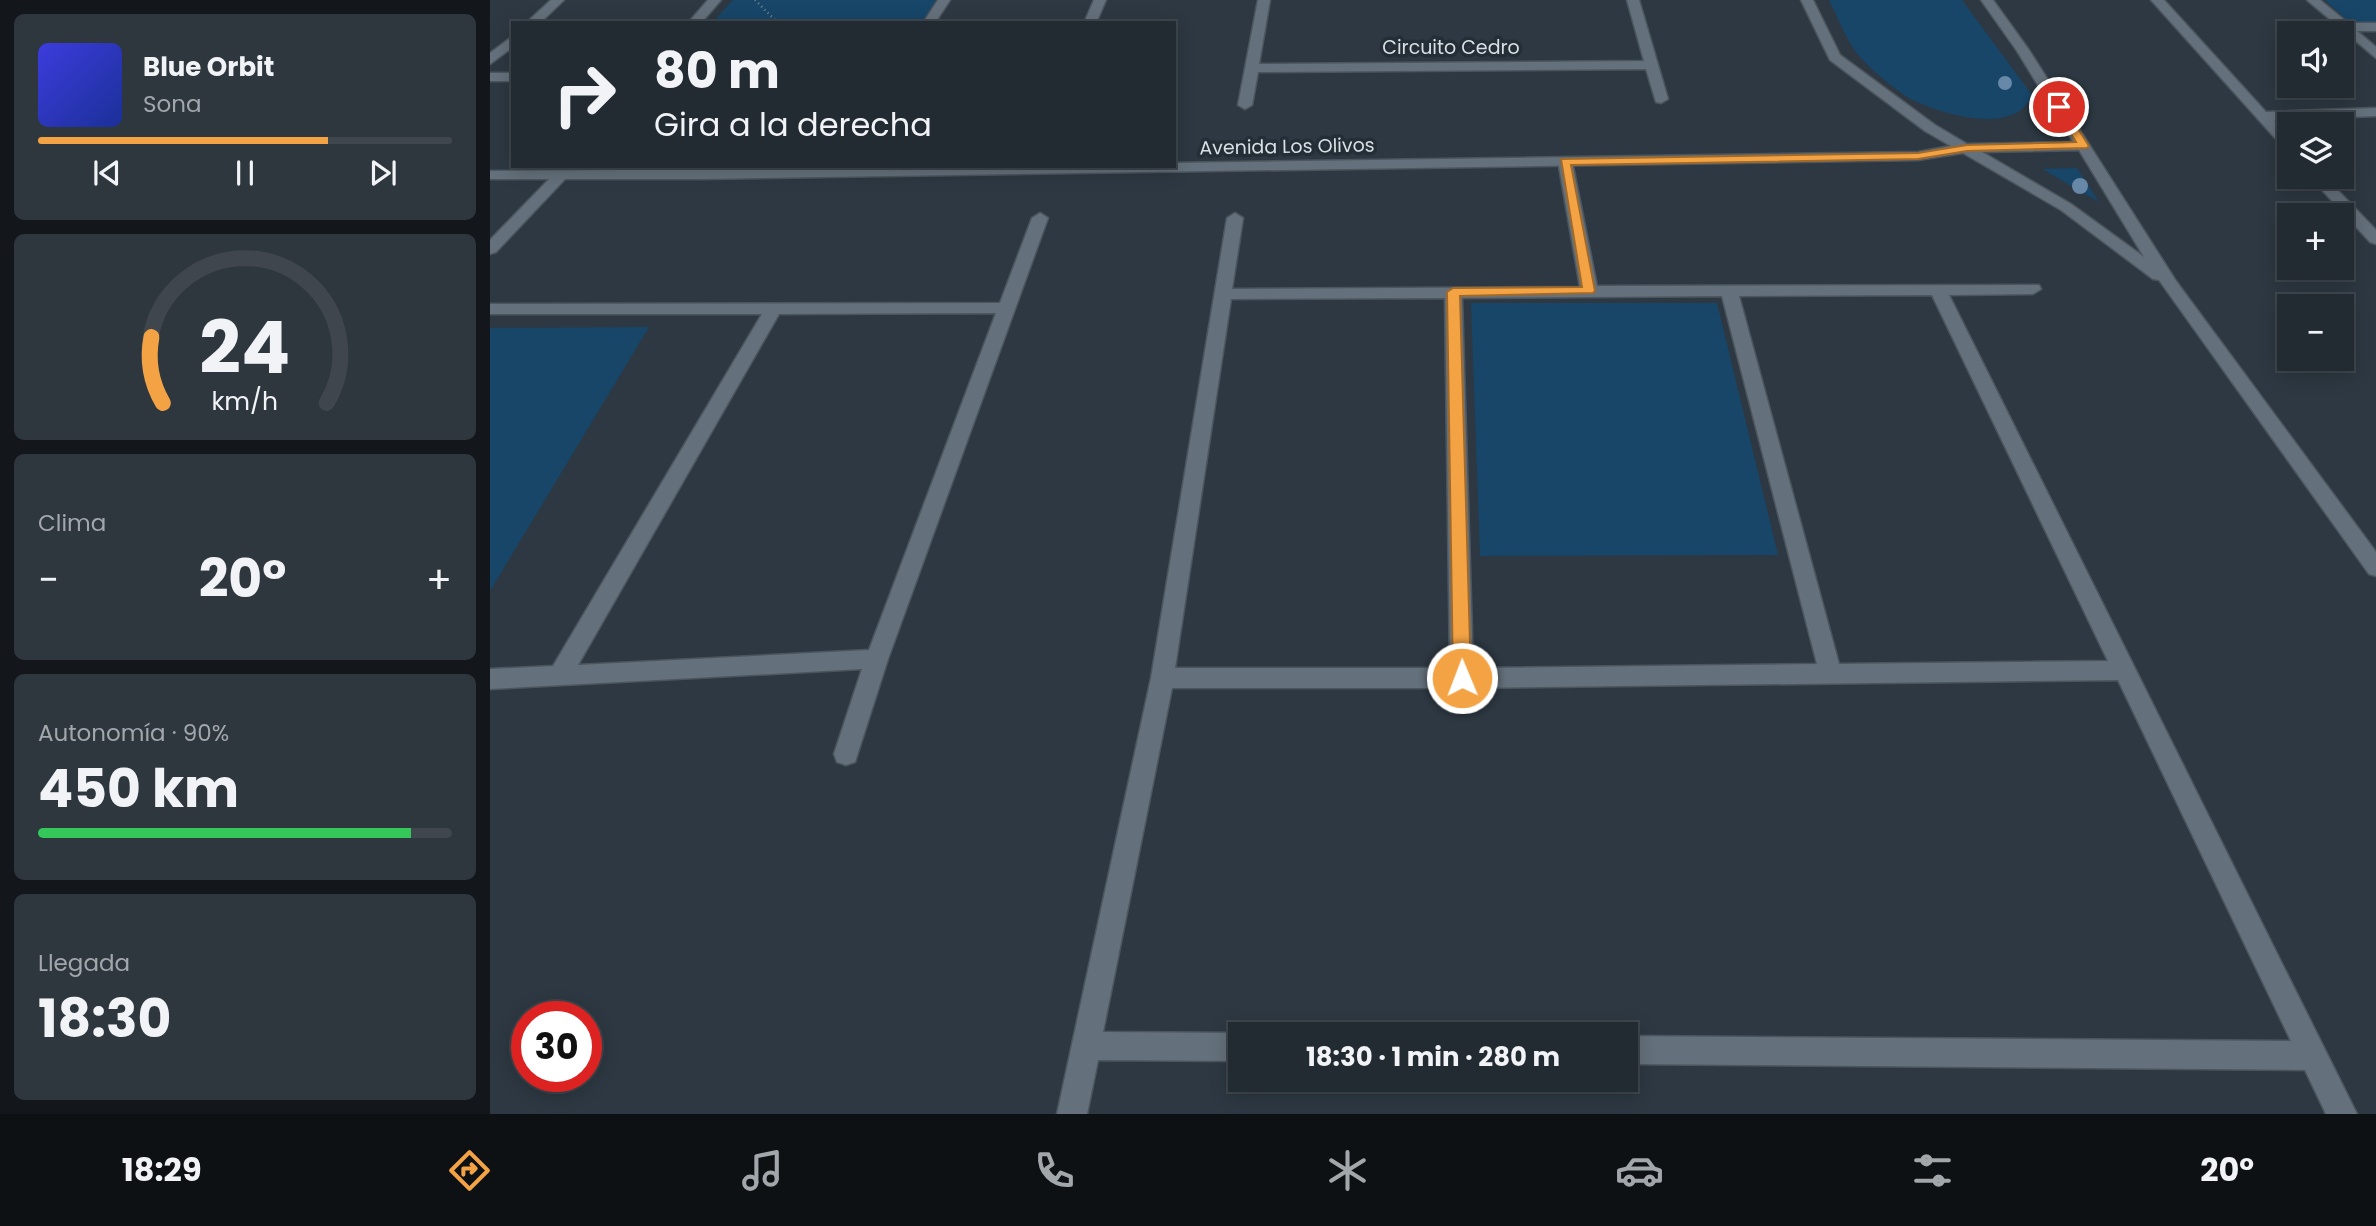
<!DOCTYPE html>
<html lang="es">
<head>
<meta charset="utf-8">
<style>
  body { margin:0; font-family:Poppins,sans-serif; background:#2e363e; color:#f1f3f6; height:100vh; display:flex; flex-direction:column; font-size:26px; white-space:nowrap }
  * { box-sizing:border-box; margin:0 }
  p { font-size:23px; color:#a2a7ac }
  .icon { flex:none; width:38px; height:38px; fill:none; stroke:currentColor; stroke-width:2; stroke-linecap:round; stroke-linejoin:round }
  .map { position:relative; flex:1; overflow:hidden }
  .sheet { display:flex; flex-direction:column; gap:14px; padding:14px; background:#13171c; width:490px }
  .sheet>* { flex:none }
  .hud { position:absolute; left:21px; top:21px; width:665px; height:147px; border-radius:0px; box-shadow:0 4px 18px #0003,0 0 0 2px #3f464d; background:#222a32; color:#f1f3f6; overflow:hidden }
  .tools { position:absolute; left:1787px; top:21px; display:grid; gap:14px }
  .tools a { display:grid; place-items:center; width:77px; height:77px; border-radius:0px; background:#222a32; box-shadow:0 4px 18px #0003,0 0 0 2px #3f464d; font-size:35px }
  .speed { position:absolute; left:21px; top:1001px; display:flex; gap:14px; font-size:35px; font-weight:700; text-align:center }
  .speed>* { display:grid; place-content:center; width:91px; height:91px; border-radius:50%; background:#222a32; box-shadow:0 4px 18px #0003,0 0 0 2px #3f464d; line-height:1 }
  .speed .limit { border:10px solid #d22; background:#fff; color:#111 }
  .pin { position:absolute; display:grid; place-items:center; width:60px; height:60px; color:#fff; margin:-30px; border:4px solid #fff; border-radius:50%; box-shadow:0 2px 7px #0007 }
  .me { position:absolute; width:77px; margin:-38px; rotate:359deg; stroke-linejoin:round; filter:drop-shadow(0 0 5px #0008) }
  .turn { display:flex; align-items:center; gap:24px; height:147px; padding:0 28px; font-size:32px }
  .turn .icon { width:91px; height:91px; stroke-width:2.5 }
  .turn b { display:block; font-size:49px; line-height:60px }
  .big { font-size:52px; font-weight:700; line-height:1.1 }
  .sheet .card { flex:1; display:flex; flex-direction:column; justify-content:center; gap:10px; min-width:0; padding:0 24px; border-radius:10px; background:#2e363e }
  .sheet .dial { align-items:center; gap:0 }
  .dial svg { height:182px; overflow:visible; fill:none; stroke:#3f464d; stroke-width:7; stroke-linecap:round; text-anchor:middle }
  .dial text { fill:#f1f3f6; stroke:none }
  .song { display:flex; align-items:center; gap:21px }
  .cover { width:84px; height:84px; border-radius:10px; background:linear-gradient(135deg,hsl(240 70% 55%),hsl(230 70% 35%)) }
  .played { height:7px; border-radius:4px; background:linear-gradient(90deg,#f4a344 70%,#3f464d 70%) }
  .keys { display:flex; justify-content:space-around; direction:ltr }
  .heat { display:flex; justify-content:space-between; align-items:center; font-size:38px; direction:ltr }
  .charge { height:10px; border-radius:5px; background:linear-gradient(90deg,#34c759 90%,#3f464d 0) }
  .trip { position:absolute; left:738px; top:1022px; width:410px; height:70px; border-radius:0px; background:#222a32; box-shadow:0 4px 18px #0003,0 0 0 2px #3f464d; font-weight:700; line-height:70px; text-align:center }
  .tab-bar { display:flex; height:112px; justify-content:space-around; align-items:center; background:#0e1114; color:#a2a7ac }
  .tab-bar .icon { width:49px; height:49px }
  .tab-bar .selected { color:#f4a344 }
  .tab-bar b { font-size:32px; color:#f1f3f6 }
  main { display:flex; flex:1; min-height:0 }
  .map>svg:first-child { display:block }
</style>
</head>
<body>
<main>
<section class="sheet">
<div class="card">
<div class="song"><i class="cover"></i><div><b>Blue Orbit</b><p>Sona</p></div></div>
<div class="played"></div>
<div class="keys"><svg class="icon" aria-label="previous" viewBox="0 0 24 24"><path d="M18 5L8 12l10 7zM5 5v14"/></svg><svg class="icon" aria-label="pause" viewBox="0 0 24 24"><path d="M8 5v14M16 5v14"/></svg><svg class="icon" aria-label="next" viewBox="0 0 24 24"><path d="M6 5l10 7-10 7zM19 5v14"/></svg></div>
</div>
<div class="card dial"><svg viewBox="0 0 100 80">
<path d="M14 69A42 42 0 1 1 86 69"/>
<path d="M14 69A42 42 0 0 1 9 40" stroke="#f4a344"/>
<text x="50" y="56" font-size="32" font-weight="700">24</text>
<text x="50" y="72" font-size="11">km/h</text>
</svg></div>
<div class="card"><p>Clima</p>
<div class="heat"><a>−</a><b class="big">20°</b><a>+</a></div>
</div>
<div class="card"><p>Autonomía · 90%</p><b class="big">450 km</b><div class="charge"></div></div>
<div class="card"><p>Llegada</p><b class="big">18:30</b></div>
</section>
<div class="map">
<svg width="1886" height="1114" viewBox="0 0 1886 1114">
  <rect width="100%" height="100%" fill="#2d3842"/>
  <!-- green -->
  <g fill="#174669">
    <path d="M243,0H446L432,23H222Z"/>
    <path d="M1339,0H1472L1542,95C1526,136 1455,115 1425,101C1411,95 1380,69 1370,57C1357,42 1348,18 1339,0Z"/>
    <path d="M1835,0H1886V22H1859Z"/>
    <path d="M1587,168L1609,202L1552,169Z"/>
    <path d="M981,303H1227L1288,555L990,556Z"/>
    <path d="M159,327L0,591V328Z"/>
  </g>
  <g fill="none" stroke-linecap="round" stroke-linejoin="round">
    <!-- street casing -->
    <g stroke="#4c555d" stroke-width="3">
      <g id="street">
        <path d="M61,0H74L50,23H36Z"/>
        <path d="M218,0H231L211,23H198Z"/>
        <path d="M448,0H460L445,23H433Z"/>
        <path d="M604,0H616L606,23H594Z"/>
        <path d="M768,0H780L769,64L1154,61L1137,0H1149L1178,99L1171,103L1166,102L1156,69L768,72L762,105L755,109L748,105Z"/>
        <path d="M1661,0H1674L1776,112L1886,108V116L1784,120L1799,136V149L1794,148Z"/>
        <path d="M1817,0H1830L1858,23H1886V31H1867L1886,47V58Z"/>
        <path d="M23,36V47L0,64V53Z"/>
        <rect x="0" y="73" width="23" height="8"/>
        <path d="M1075,157L1082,161L1107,286L1549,285L1551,289L1543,294L1459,295L1867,1114H1836L1815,1070L1136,1064V1036L1801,1041L1628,680L972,688H682L613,1032L751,1033L755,1034H751V1061L608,1060L597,1114H567L661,678L737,218L745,213L753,218L742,289L1090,287L1068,161ZM1442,295L1618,661L1349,664L1249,296ZM1232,296L1327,664L983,668L972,298ZM955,298L960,668H685L741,299Z"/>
        <path d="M71,171L78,175L76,178L6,252L0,254V240L66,172Z"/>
        <path d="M1820,177H1835L1886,230V244L1880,242Z"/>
        <path d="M550,213L558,218L398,659L365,762L356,765L347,762L344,754L372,669L0,689V669L63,666L272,314H0V304L510,303L542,218ZM506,313L379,650L88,665L289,314Z"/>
      </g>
    </g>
    <!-- secondary casing -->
    <g stroke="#4c555d" stroke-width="3">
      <path id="secondary" d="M1311,0H1323L1350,55L1445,125L1477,144L1583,142L1527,51L1491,0H1503L1539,50L1686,281L1886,552V576L1879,574L1669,280L1663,279L1571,210L1473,153L1428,160L213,179H0V171L684,166V163L1428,152L1461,146L1435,131L1340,60ZM1589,150L1654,257L1581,204L1492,152Z"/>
    </g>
    <!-- path -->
    <path stroke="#7a838b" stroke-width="2.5" stroke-dasharray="1 3.5" stroke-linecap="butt" d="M265,0L288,23"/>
    <!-- street -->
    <use href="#street" fill="#64707b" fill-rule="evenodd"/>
    <!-- secondary -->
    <use href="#secondary" fill="#64707b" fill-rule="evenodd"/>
  </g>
  <!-- trees -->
  <g fill="#6788a6">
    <circle cx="1515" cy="83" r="7"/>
    <circle cx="1590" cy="186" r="8"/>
  </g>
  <!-- route -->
  <path fill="#f4a344" stroke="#9f6a2c" stroke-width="2" d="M1569,104L1574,107L1599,146L1597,148L1477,151L1428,159L1081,165L1105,291L1103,293L970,296L981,678L978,683L972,685L966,683L963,678L957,292L963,288L1092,287L1071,159L1428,153L1477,145L1586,142L1564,107Z"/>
  <g text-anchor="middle" stroke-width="7" stroke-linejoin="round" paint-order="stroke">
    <!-- far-street labels -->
    <g font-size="19" fill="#d8dfe5" stroke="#232e37">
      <text x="961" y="54">Circuito Cedro</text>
      <text transform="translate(797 146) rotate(-1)" y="7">Avenida Los Olivos</text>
    </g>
  </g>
</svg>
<div class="tools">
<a><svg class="icon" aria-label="sound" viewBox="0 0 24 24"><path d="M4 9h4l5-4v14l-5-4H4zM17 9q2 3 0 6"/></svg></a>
<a><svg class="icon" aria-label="layers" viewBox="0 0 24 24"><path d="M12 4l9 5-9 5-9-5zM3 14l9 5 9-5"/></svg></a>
<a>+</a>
<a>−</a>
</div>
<div class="speed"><div class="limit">30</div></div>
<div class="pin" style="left:1569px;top:107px;background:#d93025"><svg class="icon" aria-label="arrive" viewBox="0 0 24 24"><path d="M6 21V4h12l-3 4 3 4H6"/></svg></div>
<svg class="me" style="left:972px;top:678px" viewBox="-20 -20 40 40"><circle r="17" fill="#f4a344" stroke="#fff" stroke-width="3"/><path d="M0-11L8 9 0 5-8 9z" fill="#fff"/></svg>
<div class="trip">18:30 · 1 min · 280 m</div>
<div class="hud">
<div class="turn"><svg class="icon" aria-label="right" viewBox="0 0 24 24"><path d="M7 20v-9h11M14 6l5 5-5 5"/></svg><div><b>80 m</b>Gira a la derecha</div></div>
</div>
</div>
</main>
<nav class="tab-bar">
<b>18:29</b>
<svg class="icon selected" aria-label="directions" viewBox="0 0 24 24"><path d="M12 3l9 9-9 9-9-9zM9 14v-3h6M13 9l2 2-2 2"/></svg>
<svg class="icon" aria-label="music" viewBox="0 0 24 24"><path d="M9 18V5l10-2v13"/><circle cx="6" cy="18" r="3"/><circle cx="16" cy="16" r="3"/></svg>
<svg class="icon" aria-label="phone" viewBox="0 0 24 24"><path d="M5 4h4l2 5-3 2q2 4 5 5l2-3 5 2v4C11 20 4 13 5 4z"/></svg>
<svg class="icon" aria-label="climate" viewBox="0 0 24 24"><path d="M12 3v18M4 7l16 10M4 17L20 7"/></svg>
<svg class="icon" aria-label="car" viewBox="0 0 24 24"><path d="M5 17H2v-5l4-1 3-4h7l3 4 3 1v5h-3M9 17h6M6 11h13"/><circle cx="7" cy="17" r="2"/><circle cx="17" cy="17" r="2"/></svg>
<svg class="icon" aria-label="filters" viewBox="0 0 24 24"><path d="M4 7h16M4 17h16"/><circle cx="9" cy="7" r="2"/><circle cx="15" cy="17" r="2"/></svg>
<b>20°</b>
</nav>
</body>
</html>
